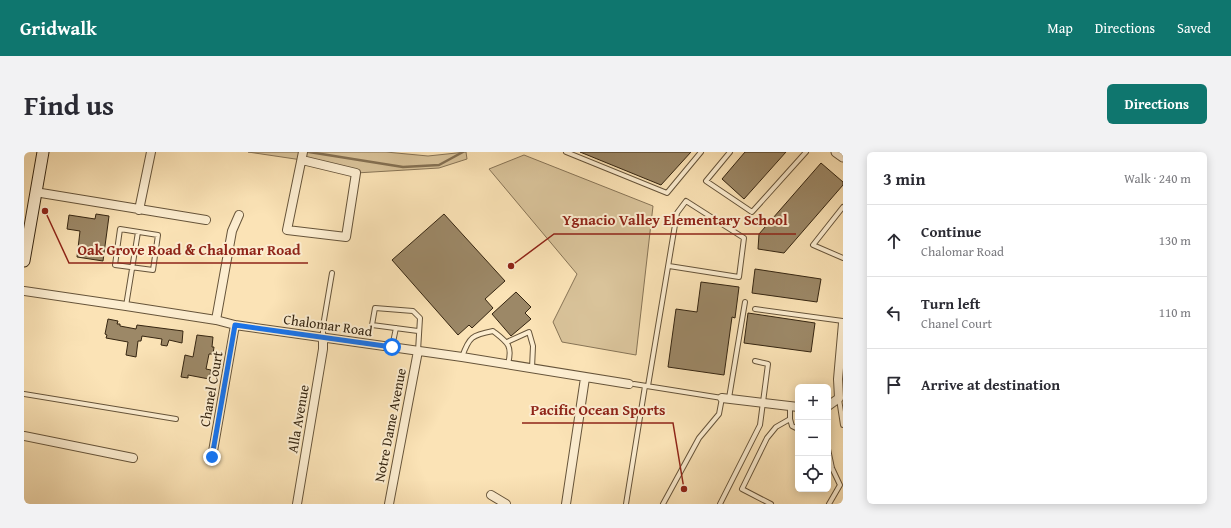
<!DOCTYPE html>
<html lang="en">
<head>
<meta charset="utf-8">
<style>
  :root { --surface:#fff; --page:#f2f2f3; --text:#2b2b33; --muted:#7c7c81; --line:#e1e1e2; --accent:#0f766e }
  body { margin:0; font-family:"Gentium Book Plus",serif; background:var(--page); color:var(--text) }
  .controls { position:absolute; right:12px; bottom:12px; display:grid; overflow:hidden; border-radius:6px; box-shadow:0 2px 10px #0003 }
  .controls button { width:36px; height:36px; display:grid; place-items:center; padding:0; border:0; border-bottom:1px solid var(--line); background:var(--surface); color:var(--text); font:20px sans-serif }
  .stop { position:absolute; width:12px; height:12px; margin:-9px; border:3px solid #1a73e8; border-radius:50%; background:#fff }
  .stop.end { background:#1a73e8; border-color:#fff; box-shadow:0 1px 4px #0008 }
  .list { margin:0; padding:0; list-style:none }
  h2 { display:flex; justify-content:space-between; align-items:center; height:52px; margin:0; padding:0 16px; font-size:17px }
  h2 small { font-size:13px; font-weight:400; color:var(--muted) }
  .list li { display:grid; grid-template-columns:26px 1fr auto; gap:12px; align-items:center; box-sizing:border-box; height:72px; padding:0 16px; border-top:1px solid var(--line) }
  .list b { display:block; font-size:15px; white-space:nowrap }
  .list p { margin:0; font-size:13px; white-space:nowrap; color:var(--muted) }
  .list em { font-size:13px; font-style:normal; color:var(--muted) }
  .icon { flex:none; width:22px; height:22px; fill:none; stroke:currentColor; stroke-width:2; stroke-linecap:round; stroke-linejoin:round }
  .map { position:relative; flex:none; width:819px; height:352px; overflow:hidden; border-radius:6px }
  header { display:flex; align-items:center; gap:24px; box-sizing:border-box; height:56px; padding:0 20px; background:var(--accent); color:#fff }
  header strong { font-size:19px }
  nav { display:flex; gap:22px; margin-inline-start:auto; font-size:14px }
  .intro { display:flex; align-items:center; justify-content:space-between; box-sizing:border-box; height:96px; padding:0 24px }
  h1 { margin:0; font-size:28px }
  .button { padding:10px 18px; border-radius:6px; background:var(--accent); color:#fff; font-size:14px; font-weight:700 }
  main { display:flex; gap:24px; padding:0 24px }
  aside { flex:1; background:var(--surface); border-radius:6px; box-shadow:0 2px 10px #0003 }
  .map>svg:first-child { display:block }
  .green { fill:#d9c39a; stroke:#877456 }
  .lines { fill:none; stroke-linecap:round; stroke-linejoin:round }
  .stream { stroke:#847052; stroke-width:2.5 }
  .building { fill:#9c8867; stroke:#352511 }
  .service-casing { stroke:#66543a; stroke-width:6 }
  .minor-casing { stroke:#66543a; stroke-width:10 }
  .tertiary-casing { stroke:#66543a; stroke-width:11 }
  .secondary-casing { stroke:#352511; stroke-width:13 }
  .service { stroke:#fcedd0; stroke-width:4 }
  .minor { stroke:#fcedd0; stroke-width:8 }
  .tertiary { stroke:#fcedd0; stroke-width:9 }
  .secondary { stroke:#fcedd0; stroke-width:11 }
  .route { stroke:#1a73e8; stroke-width:5 }
  .labels { text-anchor:middle; stroke-width:4; stroke-linejoin:round; paint-order:stroke }
  .street-label { font-size:14px; fill:#352511; stroke:#fcedd0 }
  .leader { fill:none; stroke:#8f2418; stroke-width:1.5 }
  .callout-dot { fill:#8f2418; stroke:#fcedd0; stroke-width:1.5 }
  .callout-label { font-size:15px; text-anchor:middle; font-weight:bold; fill:#8f2418; stroke:#fcedd0; stroke-width:4; stroke-linejoin:round; paint-order:stroke }
</style>
</head>
<body>
<header>
<strong>Gridwalk</strong>
<nav><a>Map</a><a>Directions</a><a>Saved</a></nav>
</header>
<div class="intro"><h1>Find us</h1><a class="button">Directions</a></div>
<main>
<div class="map">
<svg width="819" height="352" viewBox="0 0 819 352">
  <rect width="100%" height="100%" fill="#fbe3b6"/>
  <filter id="stains"><feTurbulence type="fractalNoise" baseFrequency=".005" numOctaves="4"/><feColorMatrix values="0 0 0 0 .2 0 0 0 0 .09 0 0 0 0 .02 0 0 0 .5 -.17"/></filter>
  <radialGradient id="worn" r=".72"><stop offset=".6" stop-color="#630" stop-opacity="0"/><stop offset="1" stop-color="#630" stop-opacity=".3"/></radialGradient>
  <path class="green" d="M 224,0 L 362,0 L 404,4 L 442,0 L 443,7 L 415,16 L 332,21 L 278,8 Z
    M 500,3 L 629,54 L 612,203 L 538,190 L 529,170 L 553,122 L 465,17 Z"/>
  <g class="lines">
    <path class="stream" d="M 285,0 L 379,15 L 415,13 L 439,0"/>
  </g>
  <path class="building" d="M 556,0 L 667,0 L 637,33 Z
    M 721,0 L 762,0 L 720,47 L 698,27 Z
    M 797,11 L 819,30 L 819,33 L 760,101 L 734,97 L 735,82 Z
    M 72,62 L 85,64 L 79,109 L 53,105 L 56,79 L 43,77 L 45,63 L 71,67 Z
    M 420,62 L 481,129 L 461,147 L 469,156 L 448,176 L 445,173 L 434,183 L 368,108 Z
    M 731,117 L 797,127 L 793,150 L 728,141 Z
    M 677,130 L 715,135 L 711,166 L 708,165 L 700,223 L 644,215 L 652,157 L 673,160 Z
    M 492,140 L 507,155 L 501,161 L 507,167 L 487,184 L 468,162 Z
    M 724,161 L 791,171 L 787,200 L 720,191 Z
    M 84,167 L 94,169 L 93,172 L 96,172 L 96,174 L 112,177 L 113,173 L 159,179 L 158,191 L 145,188 L 143,194 L 137,193 L 138,187 L 118,184 L 117,189 L 114,189 L 112,205 L 102,203 L 104,190 L 82,186 L 83,183 L 81,182 Z
    M 173,183 L 189,185 L 188,195 L 190,195 L 189,202 L 185,202 L 182,217 L 187,218 L 185,227 L 164,223 L 164,226 L 157,225 L 161,203 L 169,205 Z"/>
  <g class="lines">
    <g class="service-casing">
      <path id="service" d="M 542,0 L 643,41 L 677,0
        M 706,0 L 682,29 L 728,60 L 782,0
        M 819,55 L 789,93 L 819,106
        M 96,77 L 134,83 L 129,118 L 91,113 Z
        M 102,154 L 114,80
        M 731,157 L 819,169
        M 299,186 L 299,174 L 308,121
        M 483,190 L 505,180 L 509,194 L 508,216
        M 368,195 L 372,176
        M 394,199 L 396,166 L 389,159 L 351,156 L 348,173 L 394,179
        M 438,205 C 445,185 448,183 469,179 C 483,190 489,193 484,212
        M 610,232 L 698,246 L 695,262 L 675,286 L 639,352
        M 624,234 L 653,61 L 662,49 L 720,86 L 715,125 L 645,114
        M 0,242 L 152,267
        M 705,246 L 721,150
        M 815,247 L 819,273
        M 766,254 L 766,267 L 768,274 L 774,277
        M 804,297 L 808,316 L 816,333 L 805,352
        M 602,352 L 621,234
        M 696,352 L 736,273 L 744,212 L 731,209
        M 747,352 L 718,337 L 743,286 L 752,275 L 766,267"/>
    </g>
    <g class="minor-casing">
      <path id="minor" d="M 278,8 L 332,21 L 322,85 L 263,78 L 279,0
        M 11,40 L 182,68
        M 115,58 L 127,0
        M 0,139 L 102,154 L 192,168 L 211,173 L 438,205 L 605,232
        M 192,168 L 208,79 L 215,63
        M 698,246 L 774,255
        M 804,254 L 815,246 L 814,227 L 819,171
        M 0,284 L 109,306
        M 188,305 L 211,173
        M 467,343 L 482,352
        M 273,352 L 299,197 L 299,186
        M 365,352 L 394,199
        M 542,352 L 561,226"/>
    </g>
    <g class="tertiary-casing">
      <path id="tertiary" d="M 812,0 L 819,5"/>
    </g>
    <g class="secondary-casing">
      <path id="secondary" d="M 0,109 L 19,0"/>
    </g>
    <use href="#service" class="service"/>
    <use href="#minor" class="minor"/>
    <use href="#tertiary" class="tertiary"/>
    <use href="#secondary" class="secondary"/>
  </g>
  <g class="lines">
    <path class="route" d="M 188,305 L 211,173 L 368,195"/>
  </g>
  <g class="labels">
    <g class="street-label">
      <text transform="translate(304 173) rotate(8)" y="5">Chalomar Road</text>
      <text transform="translate(187 237) rotate(-80)" y="5">Chanel Court</text>
      <text transform="translate(274 267) rotate(-80)" y="5">Alla Avenue</text>
      <text transform="translate(366 273) rotate(-79)" y="5">Notre Dame Avenue</text>
    </g>
  </g>
  <path class="leader" d="M487 114L530 82H772M21 59L45 111H284M660 337L649 271H498"/>
  <g class="callout-dot">
    <circle cx="487" cy="114" r="4"/>
    <circle cx="21" cy="59" r="4"/>
    <circle cx="660" cy="337" r="4"/>
  </g>
  <g class="callout-label">
    <text x="651" y="73">Ygnacio Valley Elementary School</text>
    <text x="165" y="103">Oak Grove Road &amp; Chalomar Road</text>
    <text x="574" y="263">Pacific Ocean Sports</text>
  </g>
  <rect width="100%" height="100%" filter="url(#stains)"/>
  <rect width="100%" height="100%" fill="url(#worn)"/>
</svg>
<div class="controls">
<button>+</button>
<button>−</button>
<button><svg class="icon" aria-label="locate" viewBox="0 0 24 24"><circle cx="12" cy="12" r="6"/><path d="M12 2v4M12 18v4M2 12h4M18 12h4"/></svg></button>
</div>
<div class="stop" style="left:368px;top:195px"></div>
<div class="stop end" style="left:188px;top:305px"></div>
</div>
<aside>
<h2>3 min<small>Walk · 240 m</small></h2>
<ul class="list">
<li><svg class="icon" aria-label="ahead" viewBox="0 0 24 24"><path d="M12 20V5M6 11l6-6 6 6"/></svg><div><b>Continue</b><p>Chalomar Road</p></div><em>130 m</em></li>
<li><svg class="icon" aria-label="left" viewBox="0 0 24 24"><path d="M17 20v-9H6M10 6l-5 5 5 5"/></svg><div><b>Turn left</b><p>Chanel Court</p></div><em>110 m</em></li>
<li><svg class="icon" aria-label="arrive" viewBox="0 0 24 24"><path d="M6 21V4h12l-3 4 3 4H6"/></svg><div><b>Arrive at destination</b></div></li>
</ul>
</aside>
</main>
</body>
</html>
